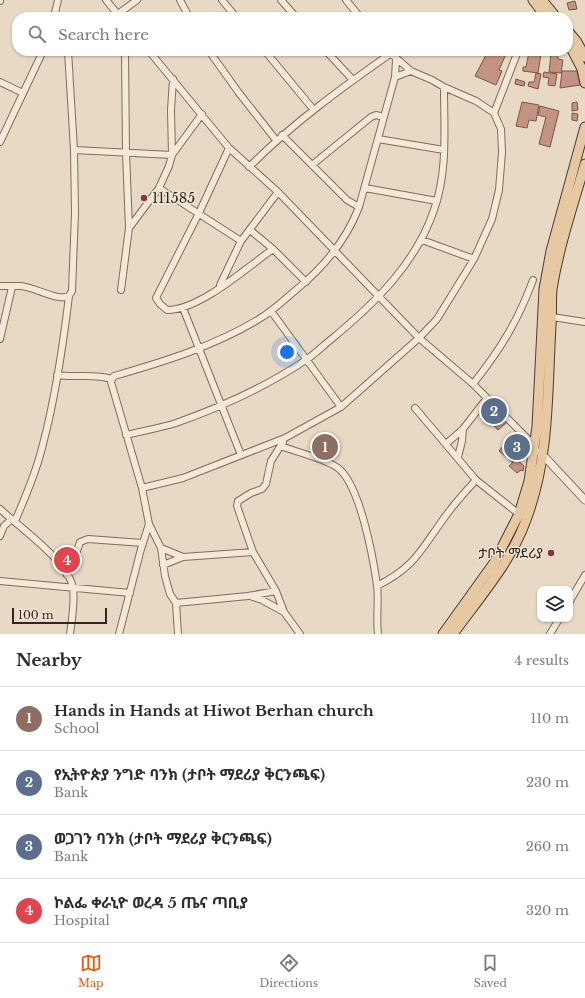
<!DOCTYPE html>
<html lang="en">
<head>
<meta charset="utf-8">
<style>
  :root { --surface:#fff; --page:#f2f2f3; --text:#2b2b33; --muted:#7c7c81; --line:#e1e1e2; --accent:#ea580c }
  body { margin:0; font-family:"Libre Baskerville","Noto Sans Ethiopic",serif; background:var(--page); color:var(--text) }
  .controls { position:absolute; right:12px; bottom:12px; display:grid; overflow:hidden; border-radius:8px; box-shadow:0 1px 3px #0004 }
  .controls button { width:36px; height:36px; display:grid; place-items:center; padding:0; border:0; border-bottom:1px solid var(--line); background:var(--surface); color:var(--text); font:20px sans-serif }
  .scale { position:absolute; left:12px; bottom:10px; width:95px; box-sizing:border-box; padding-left:4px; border:2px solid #33261f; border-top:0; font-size:11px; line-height:14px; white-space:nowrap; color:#33261f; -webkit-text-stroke:3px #f0e5d4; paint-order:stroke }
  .you { position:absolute; left:287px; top:352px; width:14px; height:14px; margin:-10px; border:3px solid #fff; border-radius:50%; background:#1a73e8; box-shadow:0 0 0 6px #1a73e833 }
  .badge { display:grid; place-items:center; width:26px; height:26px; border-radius:50%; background:var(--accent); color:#fff; font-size:13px; font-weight:700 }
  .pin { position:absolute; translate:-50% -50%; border:2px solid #fff; box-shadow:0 1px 4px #0006 }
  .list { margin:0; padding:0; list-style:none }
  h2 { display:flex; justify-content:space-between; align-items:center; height:52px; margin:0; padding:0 16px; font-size:17px }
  h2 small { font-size:13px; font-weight:400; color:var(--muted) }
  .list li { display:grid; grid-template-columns:26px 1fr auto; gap:12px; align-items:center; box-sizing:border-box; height:64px; padding:0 16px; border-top:1px solid var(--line) }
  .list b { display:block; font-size:15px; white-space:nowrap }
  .list p { margin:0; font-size:13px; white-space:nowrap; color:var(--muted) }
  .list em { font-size:13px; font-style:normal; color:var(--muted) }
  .icon { flex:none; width:22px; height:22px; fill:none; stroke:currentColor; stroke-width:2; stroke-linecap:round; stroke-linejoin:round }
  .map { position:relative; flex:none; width:585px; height:634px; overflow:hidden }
  .search { position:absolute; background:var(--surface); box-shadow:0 1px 3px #0004; left:12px; right:12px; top:12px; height:44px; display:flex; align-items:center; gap:10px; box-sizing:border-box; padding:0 14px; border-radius:16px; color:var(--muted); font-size:15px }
  .sheet { height:308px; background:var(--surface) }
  nav { display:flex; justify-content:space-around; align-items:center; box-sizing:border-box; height:56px; border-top:1px solid var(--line); background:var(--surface); font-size:11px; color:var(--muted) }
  nav a { display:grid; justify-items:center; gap:2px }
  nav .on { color:var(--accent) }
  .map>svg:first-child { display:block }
  .building { fill:#c19380; stroke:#7d5546 }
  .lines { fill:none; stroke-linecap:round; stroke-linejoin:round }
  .minor-casing { stroke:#816c5d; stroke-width:8 }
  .tertiary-casing { stroke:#816c5d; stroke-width:9 }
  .primary-casing { stroke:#4f3b31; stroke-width:11 }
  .minor { stroke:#f4e8d7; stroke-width:6 }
  .tertiary { stroke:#f4e8d7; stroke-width:7 }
  .primary { stroke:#e6c9a2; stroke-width:9 }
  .poi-dot { fill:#883540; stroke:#f0e5d4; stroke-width:1.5 }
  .labels { text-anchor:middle; stroke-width:3; stroke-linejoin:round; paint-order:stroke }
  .poi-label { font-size:14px; fill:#33261f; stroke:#f0e5d4; text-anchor:start }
</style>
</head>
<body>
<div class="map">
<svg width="585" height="634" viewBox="0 0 585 634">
  <rect width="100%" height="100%" fill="#e8d9c5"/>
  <path class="building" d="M 575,1 L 577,9 L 569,10 L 567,3 Z
    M 488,51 L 499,51 L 506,54 L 499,70 L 502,71 L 496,85 L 475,76 Z
    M 529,52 L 541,54 L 538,73 L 523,71 L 523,67 L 526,67 Z
    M 551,54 L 558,55 L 558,59 L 563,60 L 561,73 L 549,72 Z
    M 562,71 L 577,71 L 580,85 L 560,88 Z
    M 544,72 L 557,74 L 555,86 L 548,85 L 549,78 L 543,77 Z
    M 536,73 L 541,74 L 538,89 L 528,86 L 529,82 L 534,82 Z
    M 516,79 L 525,82 L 524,86 L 515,84 Z
    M 522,102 L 539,105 L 536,121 L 529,120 L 527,128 L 516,126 Z
    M 577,102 L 578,110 L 572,111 L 572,103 Z
    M 540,106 L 559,111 L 550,147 L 539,144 L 546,117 L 538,115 Z
    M 572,113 L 578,114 L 577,121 L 572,120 Z
    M 494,409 L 507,422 L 498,430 L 486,417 Z
    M 508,440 L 521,451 L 512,462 L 499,451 Z
    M 516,459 L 524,466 L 523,471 L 521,470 L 517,473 L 509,466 Z"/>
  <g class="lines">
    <g class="minor-casing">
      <path id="minor" d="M 106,0 L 120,17
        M 180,0 L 189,17
        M 222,0 L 236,17
        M 281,0 L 296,17
        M 346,0 L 360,17
        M 0,1 L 0,0
        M 118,14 L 137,0
        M 54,17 L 58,0
        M 149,51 L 229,148 L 278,192 L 419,338 L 473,384 L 535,446
        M 209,51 L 239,93 L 276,140
        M 265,51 L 313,109
        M 326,51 L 353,80
        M 395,77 L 411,71
        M 0,82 L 23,93
        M 494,113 L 518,51
        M 282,135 L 347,200 L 359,207
        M 378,139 L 444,150
        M 0,142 L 43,51
        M 229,148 L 199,213 L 156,298 L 160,304 L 167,310 C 200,310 246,268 273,249
        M 74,150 L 172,155
        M 172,155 L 202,114
        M 312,165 L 371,117 L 376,115 L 384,117
        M 249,167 C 292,124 340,89 390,54
        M 159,188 L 241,241
        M 365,188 L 437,201
        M 129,228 L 159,188 L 169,166 L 172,155 L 171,110 L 173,79
        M 250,230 L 273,249 L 306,282
        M 422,240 L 474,259
        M 220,285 L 241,241 L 278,192
        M 0,286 C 6,286 13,286 19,286 C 34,286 57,302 69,296
        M 121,290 L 129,228 L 126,153 L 125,51
        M 183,308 L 241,455
        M 271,311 L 341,407
        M 552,317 L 585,322
        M 0,339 L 12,287
        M 57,375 C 76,378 93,373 112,379
        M 112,379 L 114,376 C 163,362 215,346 259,319 C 273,311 285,299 297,289 C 325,266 346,241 359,207 L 395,77 L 396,60
        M 112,379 L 111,382 L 142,488 L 149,524 L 161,548 L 165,576 L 170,594 L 176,603 L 178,634
        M 473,384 C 500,350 518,321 533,280
        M 415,408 L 476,480 L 519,514
        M 126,435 C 142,431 160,428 176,423 C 221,407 267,386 306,360 C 316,353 325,344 334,337 C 376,302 416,263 434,210 C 448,171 444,128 444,87
        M 283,442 L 271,461 L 266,484 L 262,489 L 251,493 L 238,501 L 237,506 L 253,552 L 276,591 L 284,612 L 300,634
        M 446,444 L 463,429 L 487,398
        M 281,446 C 296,452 326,459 338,468 C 360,485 373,557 377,585 C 379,601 376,618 378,634
        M 458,457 L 462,441 L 463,429
        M 142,488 L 183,478 L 285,438 L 341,407 L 419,338 L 437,319 L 474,259 L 492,219 L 499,190 L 502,152 L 501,129 L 494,113 L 476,101 L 444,87 L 432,80 L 411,71 L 388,51
        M 0,509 C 18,526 69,562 73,588 C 75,602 72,619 70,634
        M 15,521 C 26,496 37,470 43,444 C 56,395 63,346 69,296 L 72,291 L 75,213 L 74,150 L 68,51
        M 0,536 L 4,526 L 12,519
        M 161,548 L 183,557
        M 163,565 L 183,557 L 253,552
        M 67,575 L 74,560 L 80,542 L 88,539 L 143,543
        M 0,581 L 130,593
        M 377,586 C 414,567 419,553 442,521 C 452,506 464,493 476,480
        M 250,596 L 262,600 L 284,612
        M 570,601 L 585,575
        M 176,603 L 248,596 L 276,591
        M 119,634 L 141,549 L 149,524
        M 550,634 L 559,619"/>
    </g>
    <g class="tertiary-casing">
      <path id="tertiary" d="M 540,452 L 585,500"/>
    </g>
    <g class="primary-casing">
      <path id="primary" d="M 533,0 L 546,17
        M 542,0 L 556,17
        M 568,31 L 577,42 L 585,57
        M 568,42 L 582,69 L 585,83
        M 443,634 L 494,563 L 519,514 L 529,481 L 537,427 L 544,289 L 551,251 L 585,127
        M 453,634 C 479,598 511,562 526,520 C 550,456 547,393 551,326 C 552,314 551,301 552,289 C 559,246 573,205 585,164"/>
    </g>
    <use href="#minor" class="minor"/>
    <use href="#tertiary" class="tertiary"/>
    <use href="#primary" class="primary"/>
  </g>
  <g class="poi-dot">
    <circle cx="144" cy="198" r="4"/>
    <circle cx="551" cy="553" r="4"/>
  </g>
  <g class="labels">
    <g class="poi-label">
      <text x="152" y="203">111585</text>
      <text x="543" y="558" text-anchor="end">ታቦት ማደሪያ</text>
    </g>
  </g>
</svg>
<div class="controls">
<button><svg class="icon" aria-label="layers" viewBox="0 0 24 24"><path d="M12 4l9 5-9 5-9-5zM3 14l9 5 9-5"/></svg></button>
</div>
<div class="scale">100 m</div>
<div class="you"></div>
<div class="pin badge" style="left:325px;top:447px;background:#8d6e63">1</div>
<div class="pin badge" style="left:494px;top:411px;background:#5c6f8a">2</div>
<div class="pin badge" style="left:517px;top:447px;background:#5c6f8a">3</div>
<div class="pin badge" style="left:67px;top:560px;background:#e0444e">4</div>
<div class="search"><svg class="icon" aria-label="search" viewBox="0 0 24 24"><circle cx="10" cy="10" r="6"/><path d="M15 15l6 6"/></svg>Search here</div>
</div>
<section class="sheet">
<h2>Nearby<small>4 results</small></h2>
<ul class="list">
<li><span class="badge" style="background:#8d6e63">1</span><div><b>Hands in Hands at Hiwot Berhan church</b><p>School</p></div><em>110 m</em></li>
<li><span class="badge" style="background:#5c6f8a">2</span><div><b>የኢትዮጵያ ንግድ ባንክ (ታቦት ማደሪያ ቅርንጫፍ)</b><p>Bank</p></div><em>230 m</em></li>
<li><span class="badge" style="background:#5c6f8a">3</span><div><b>ወጋገን ባንክ (ታቦት ማደሪያ ቅርንጫፍ)</b><p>Bank</p></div><em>260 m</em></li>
<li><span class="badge" style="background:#e0444e">4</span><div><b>ኮልፌ ቀራኒዮ ወረዳ 5 ጤና ጣቢያ</b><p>Hospital</p></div><em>320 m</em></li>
</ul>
</section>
<nav>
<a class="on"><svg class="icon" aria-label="map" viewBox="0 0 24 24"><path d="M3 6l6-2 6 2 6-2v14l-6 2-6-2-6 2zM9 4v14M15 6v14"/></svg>Map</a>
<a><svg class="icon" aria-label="directions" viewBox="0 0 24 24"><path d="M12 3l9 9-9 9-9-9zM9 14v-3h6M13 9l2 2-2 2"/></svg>Directions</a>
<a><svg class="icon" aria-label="saved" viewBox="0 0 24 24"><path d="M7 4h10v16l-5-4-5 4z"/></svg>Saved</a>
</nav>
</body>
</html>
